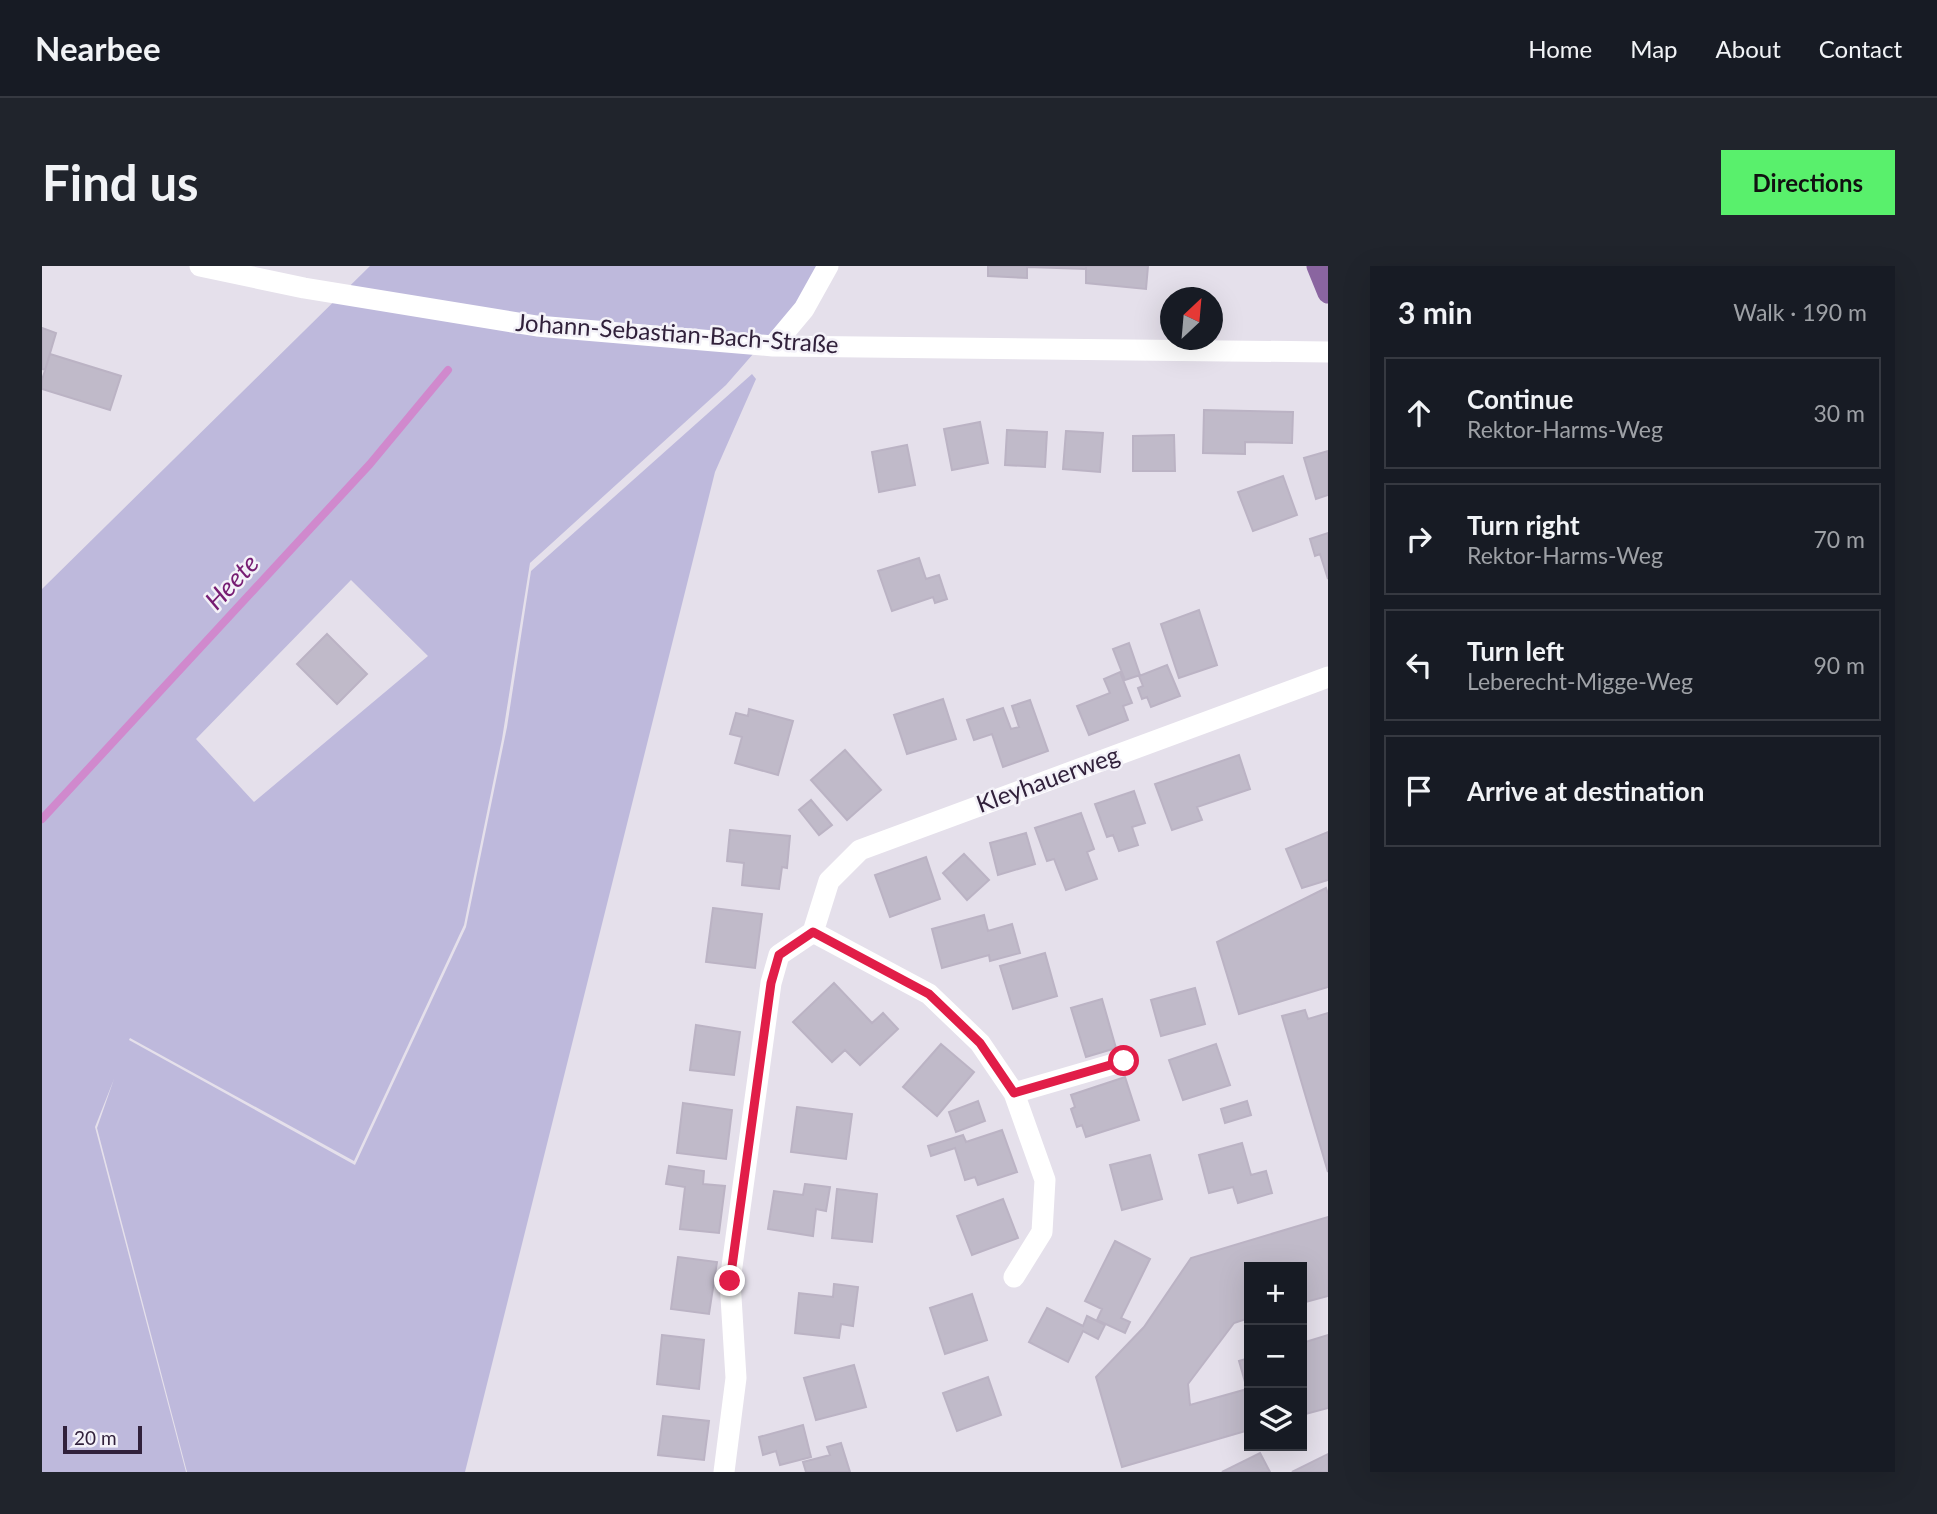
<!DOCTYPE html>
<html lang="en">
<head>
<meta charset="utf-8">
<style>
  :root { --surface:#171b24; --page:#20242c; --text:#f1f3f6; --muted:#9ea1a6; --line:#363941; --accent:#59f06c }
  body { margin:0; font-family:Lato,sans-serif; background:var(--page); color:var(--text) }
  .controls { position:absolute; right:21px; bottom:21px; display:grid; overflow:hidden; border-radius:0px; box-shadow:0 7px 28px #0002 }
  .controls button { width:63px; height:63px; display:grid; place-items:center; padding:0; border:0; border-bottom:2px solid var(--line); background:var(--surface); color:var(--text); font:35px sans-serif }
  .compass { position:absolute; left:1118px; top:21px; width:63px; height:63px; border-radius:50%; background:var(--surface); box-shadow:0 7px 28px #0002; rotate:26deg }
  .scale { position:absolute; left:21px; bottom:18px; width:79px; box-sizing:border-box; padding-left:7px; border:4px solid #31213b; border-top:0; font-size:19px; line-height:24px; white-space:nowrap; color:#31213b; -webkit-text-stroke:5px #f3f1f8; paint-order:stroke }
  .stop { position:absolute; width:21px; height:21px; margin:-16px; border:5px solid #e11d48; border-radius:50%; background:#fff }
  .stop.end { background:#e11d48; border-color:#fff; box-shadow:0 2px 7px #0008 }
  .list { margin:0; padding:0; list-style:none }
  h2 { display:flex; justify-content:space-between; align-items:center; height:91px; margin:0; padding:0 28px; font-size:30px }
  h2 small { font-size:23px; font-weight:400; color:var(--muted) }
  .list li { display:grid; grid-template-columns:46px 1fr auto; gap:21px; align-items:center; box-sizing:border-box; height:112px; margin:0 14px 14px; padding:0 14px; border:2px solid var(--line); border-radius:0px }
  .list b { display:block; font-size:26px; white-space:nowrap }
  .list p { margin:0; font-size:23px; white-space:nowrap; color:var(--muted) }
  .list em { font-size:23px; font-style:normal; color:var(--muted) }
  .icon { flex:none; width:38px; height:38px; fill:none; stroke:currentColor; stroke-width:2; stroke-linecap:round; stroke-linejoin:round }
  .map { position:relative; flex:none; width:1286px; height:1206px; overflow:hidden; border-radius:0px }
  header { display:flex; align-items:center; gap:42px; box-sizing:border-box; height:98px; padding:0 35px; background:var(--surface); border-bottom:2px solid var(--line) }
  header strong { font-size:33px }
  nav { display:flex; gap:38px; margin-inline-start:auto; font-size:24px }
  .intro { display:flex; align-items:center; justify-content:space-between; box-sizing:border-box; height:168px; padding:0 42px }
  h1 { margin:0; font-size:49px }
  .button { padding:18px 32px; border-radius:0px; background:var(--accent); color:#111; font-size:24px; font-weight:700 }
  main { display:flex; gap:42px; padding:0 42px }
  aside { flex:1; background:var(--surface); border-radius:0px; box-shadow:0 7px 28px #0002 }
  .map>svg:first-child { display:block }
  .green { fill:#beb9dc; fill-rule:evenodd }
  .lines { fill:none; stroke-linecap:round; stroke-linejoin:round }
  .stream { stroke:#d089cd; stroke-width:8 }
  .building { fill:#c0bac9; stroke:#bbb3c4; stroke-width:2 }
  .minor { stroke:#fff; stroke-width:21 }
  .major { stroke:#8a65a0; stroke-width:21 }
  .route { stroke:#e11d48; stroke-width:9 }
  .labels { text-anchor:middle; stroke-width:5; stroke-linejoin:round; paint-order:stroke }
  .street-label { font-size:24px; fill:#31213b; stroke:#f3f1f8 }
  .water-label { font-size:26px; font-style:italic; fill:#761c72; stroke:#f3f1f8 }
</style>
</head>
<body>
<header>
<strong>Nearbee</strong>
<nav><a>Home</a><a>Map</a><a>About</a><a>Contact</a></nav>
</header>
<div class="intro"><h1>Find us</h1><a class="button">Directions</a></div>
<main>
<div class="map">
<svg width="1286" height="1206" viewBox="0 0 1286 1206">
  <rect width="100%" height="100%" fill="#e5e0eb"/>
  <path class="green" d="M 328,0 L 777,0 L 761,31 L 684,119 L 488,297 L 460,473 L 422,659 L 312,895 L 88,772 L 87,774 L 313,899 L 424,661 L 465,461 L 489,305 L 710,108 L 714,113 L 673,206 L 423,1206 L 145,1206 L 55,862 L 72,813 L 53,861 L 144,1206 L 0,1206 L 0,323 ZM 309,314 L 386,390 L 212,536 L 154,473 Z"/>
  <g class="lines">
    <path class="stream" d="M 0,553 L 328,198 L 406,104"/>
  </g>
  <path class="building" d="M 946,0 L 1044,0 L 1044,3 L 985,1 L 985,12 L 946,10 Z
    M 1044,0 L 1106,0 L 1104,23 L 1044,17 Z
    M 0,62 L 14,67 L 3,104 L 0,103 Z
    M 8,88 L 79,110 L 68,144 L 0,123 L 0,114 Z
    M 1162,144 L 1251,146 L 1250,177 L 1203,176 L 1203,188 L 1161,187 Z
    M 938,156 L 946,197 L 910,204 L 902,163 Z
    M 965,164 L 1005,166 L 1003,201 L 963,199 Z
    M 1024,165 L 1061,167 L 1058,206 L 1021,203 Z
    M 1132,169 L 1133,205 L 1091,205 L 1091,170 Z
    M 865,179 L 873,219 L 837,226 L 830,186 Z
    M 1286,185 L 1286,229 L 1274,233 L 1262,192 Z
    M 1241,210 L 1255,249 L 1211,265 L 1196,226 Z
    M 1286,267 L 1286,313 L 1278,288 L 1273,290 L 1268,273 Z
    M 877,292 L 884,313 L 897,309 L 905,333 L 893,337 L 891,331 L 850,345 L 836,305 Z
    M 1157,344 L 1175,399 L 1137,412 L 1119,358 Z
    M 285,368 L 325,408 L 295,438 L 255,398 Z
    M 1087,377 L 1098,409 L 1083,414 L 1071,383 Z
    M 1125,399 L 1138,430 L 1109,441 L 1105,431 L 1100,433 L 1096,422 L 1101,420 L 1097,410 Z
    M 1078,406 L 1090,437 L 1081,440 L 1086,454 L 1047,469 L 1035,440 L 1068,427 L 1062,413 Z
    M 901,433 L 914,473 L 865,488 L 852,449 Z
    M 988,434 L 1006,485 L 961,501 L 950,468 L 932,474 L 925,454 L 961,442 L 969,463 L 977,461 L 970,440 Z
    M 707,443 L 751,455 L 736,509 L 693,497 L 700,471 L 688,468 L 694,447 L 706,450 Z
    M 803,484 L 839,524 L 805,554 L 769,514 Z
    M 1197,489 L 1208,523 L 1155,541 L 1160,554 L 1130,564 L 1113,518 Z
    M 1092,525 L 1103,557 L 1090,561 L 1096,579 L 1077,585 L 1071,569 L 1065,571 L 1053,538 Z
    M 769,534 L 790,559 L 777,569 L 757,544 Z
    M 1039,547 L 1052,583 L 1045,586 L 1055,613 L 1024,624 L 1012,593 L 1005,595 L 993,562 Z
    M 688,564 L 748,570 L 745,602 L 740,601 L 737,623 L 700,619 L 702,597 L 685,595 Z
    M 1286,566 L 1286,614 L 1260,622 L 1244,583 Z
    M 984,567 L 993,598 L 956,609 L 948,577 Z
    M 922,588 L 947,614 L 925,634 L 901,607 Z
    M 884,591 L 898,633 L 848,651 L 833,609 Z
    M 1284,622 L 1286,628 L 1286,721 L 1197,748 L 1175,676 Z
    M 671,642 L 720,648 L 713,702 L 664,696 Z
    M 942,649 L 946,665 L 970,658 L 978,687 L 948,695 L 947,689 L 900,702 L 890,663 Z
    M 1003,687 L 1015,730 L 971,743 L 958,700 Z
    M 792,717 L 830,757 L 841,747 L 856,763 L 818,799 L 803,784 L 790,796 L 751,756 Z
    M 1153,722 L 1163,758 L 1119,770 L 1109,734 Z
    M 1060,733 L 1074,782 L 1044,791 L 1029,742 Z
    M 1263,744 L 1266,753 L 1286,747 L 1286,906 L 1240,750 Z
    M 654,759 L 698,766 L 692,809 L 648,804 Z
    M 899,778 L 932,806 L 895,850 L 861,821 Z
    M 1174,778 L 1188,819 L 1141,834 L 1127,794 Z
    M 1083,811 L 1097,854 L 1044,871 L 1040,859 L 1035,861 L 1029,843 L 1033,841 L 1029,829 Z
    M 936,835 L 943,855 L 914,866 L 907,846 Z
    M 1205,835 L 1209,849 L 1183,857 L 1179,843 Z
    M 641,837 L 690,844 L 684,893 L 635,887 Z
    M 755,841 L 810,848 L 804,893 L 749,886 Z
    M 960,864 L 975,906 L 936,919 L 933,911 L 923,914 L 913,882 L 889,890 L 886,880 L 921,869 L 924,876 Z
    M 1200,877 L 1209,909 L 1224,905 L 1230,927 L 1196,937 L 1191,921 L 1167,927 L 1157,889 Z
    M 1108,889 L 1120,933 L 1080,944 L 1068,899 Z
    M 627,900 L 662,905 L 661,918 L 683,920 L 677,967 L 638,963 L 643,921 L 624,918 Z
    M 763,918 L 788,921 L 784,945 L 774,943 L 771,970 L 726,963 L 732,925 L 761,929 Z
    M 795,923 L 835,928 L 830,976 L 790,972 Z
    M 961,933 L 976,972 L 930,989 L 915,950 Z
    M 1286,951 L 1286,1030 L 1260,1037 L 1260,1001 L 1207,1001 L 1207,1052 L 1192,1057 L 1146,1118 L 1148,1139 L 1205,1123 L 1197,1095 L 1207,1092 L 1207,1164 L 1080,1201 L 1054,1111 L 1102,1061 L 1149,992 Z
    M 1073,975 L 1108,993 L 1079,1052 L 1088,1056 L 1083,1067 L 1055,1054 L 1060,1043 L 1043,1035 Z
    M 636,991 L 675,996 L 667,1048 L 629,1043 Z
    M 792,1018 L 816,1021 L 811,1060 L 799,1058 L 797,1072 L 753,1067 L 757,1027 L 791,1031 Z
    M 930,1028 L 945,1074 L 903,1088 L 888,1042 Z
    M 1005,1042 L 1041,1060 L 1045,1050 L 1063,1059 L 1056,1073 L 1041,1065 L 1026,1096 L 987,1076 Z
    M 620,1069 L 662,1074 L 657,1123 L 615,1118 Z
    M 1286,1069 L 1286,1142 L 1260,1149 L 1260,1077 Z
    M 812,1099 L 824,1141 L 774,1154 L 762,1112 Z
    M 946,1111 L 959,1149 L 915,1165 L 901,1127 Z
    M 621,1150 L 667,1155 L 662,1194 L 616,1189 Z
    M 761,1159 L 769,1191 L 738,1199 L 734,1185 L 721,1189 L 717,1171 Z
    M 799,1177 L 808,1206 L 764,1206 L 761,1196 L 788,1189 L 785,1181 Z
    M 1218,1187 L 1228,1206 L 1180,1206 Z
    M 1286,1188 L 1286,1206 L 1250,1206 Z"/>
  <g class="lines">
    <path class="minor" d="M 158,0 L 262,22 L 495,60 L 731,80 L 1286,86
      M 731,80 L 762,43 L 786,0
      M 771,666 L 787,615 L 818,584 L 1286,411
      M 771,666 L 887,728 L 938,777 L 972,827 L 1003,914 L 1000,966 L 972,1011
      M 972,827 L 1082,795
      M 682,1206 L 694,1112 L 688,1015 L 729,717 L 737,689 L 771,666"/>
    <path class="major" d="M 1275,0 L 1286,27"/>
  </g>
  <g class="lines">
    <path class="route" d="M 688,1015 L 729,717 L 737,689 L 771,666 L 887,728 L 938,777 L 972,827 L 1082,795"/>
  </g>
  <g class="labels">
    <g class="street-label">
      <text transform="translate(635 68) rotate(4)" y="8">Johann-Sebastian-Bach-Straße</text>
      <text transform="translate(1006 514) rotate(-20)" y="8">Kleyhauerweg</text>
    </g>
    <g class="water-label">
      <text transform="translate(190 316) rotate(-47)" y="9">Heete</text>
    </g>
  </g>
</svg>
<div class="controls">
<button>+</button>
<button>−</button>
<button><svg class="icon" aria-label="layers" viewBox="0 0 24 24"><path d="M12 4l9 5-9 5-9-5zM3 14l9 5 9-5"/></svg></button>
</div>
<svg class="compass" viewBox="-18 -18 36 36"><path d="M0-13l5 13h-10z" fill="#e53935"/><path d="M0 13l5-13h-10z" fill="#9ea1a6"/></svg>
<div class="scale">20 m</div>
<div class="stop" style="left:1082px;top:795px"></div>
<div class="stop end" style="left:688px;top:1015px"></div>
</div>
<aside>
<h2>3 min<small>Walk · 190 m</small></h2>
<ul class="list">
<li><svg class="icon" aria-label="ahead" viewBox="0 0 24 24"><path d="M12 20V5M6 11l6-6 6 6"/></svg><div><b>Continue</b><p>Rektor-Harms-Weg</p></div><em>30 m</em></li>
<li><svg class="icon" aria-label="right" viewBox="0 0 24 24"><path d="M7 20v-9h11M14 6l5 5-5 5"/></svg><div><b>Turn right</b><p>Rektor-Harms-Weg</p></div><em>70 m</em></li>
<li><svg class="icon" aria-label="left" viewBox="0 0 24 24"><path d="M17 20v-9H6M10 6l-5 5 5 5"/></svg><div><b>Turn left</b><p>Leberecht-Migge-Weg</p></div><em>90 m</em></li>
<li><svg class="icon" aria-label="arrive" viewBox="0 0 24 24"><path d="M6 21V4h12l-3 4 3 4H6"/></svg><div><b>Arrive at destination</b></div></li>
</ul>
</aside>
</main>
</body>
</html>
